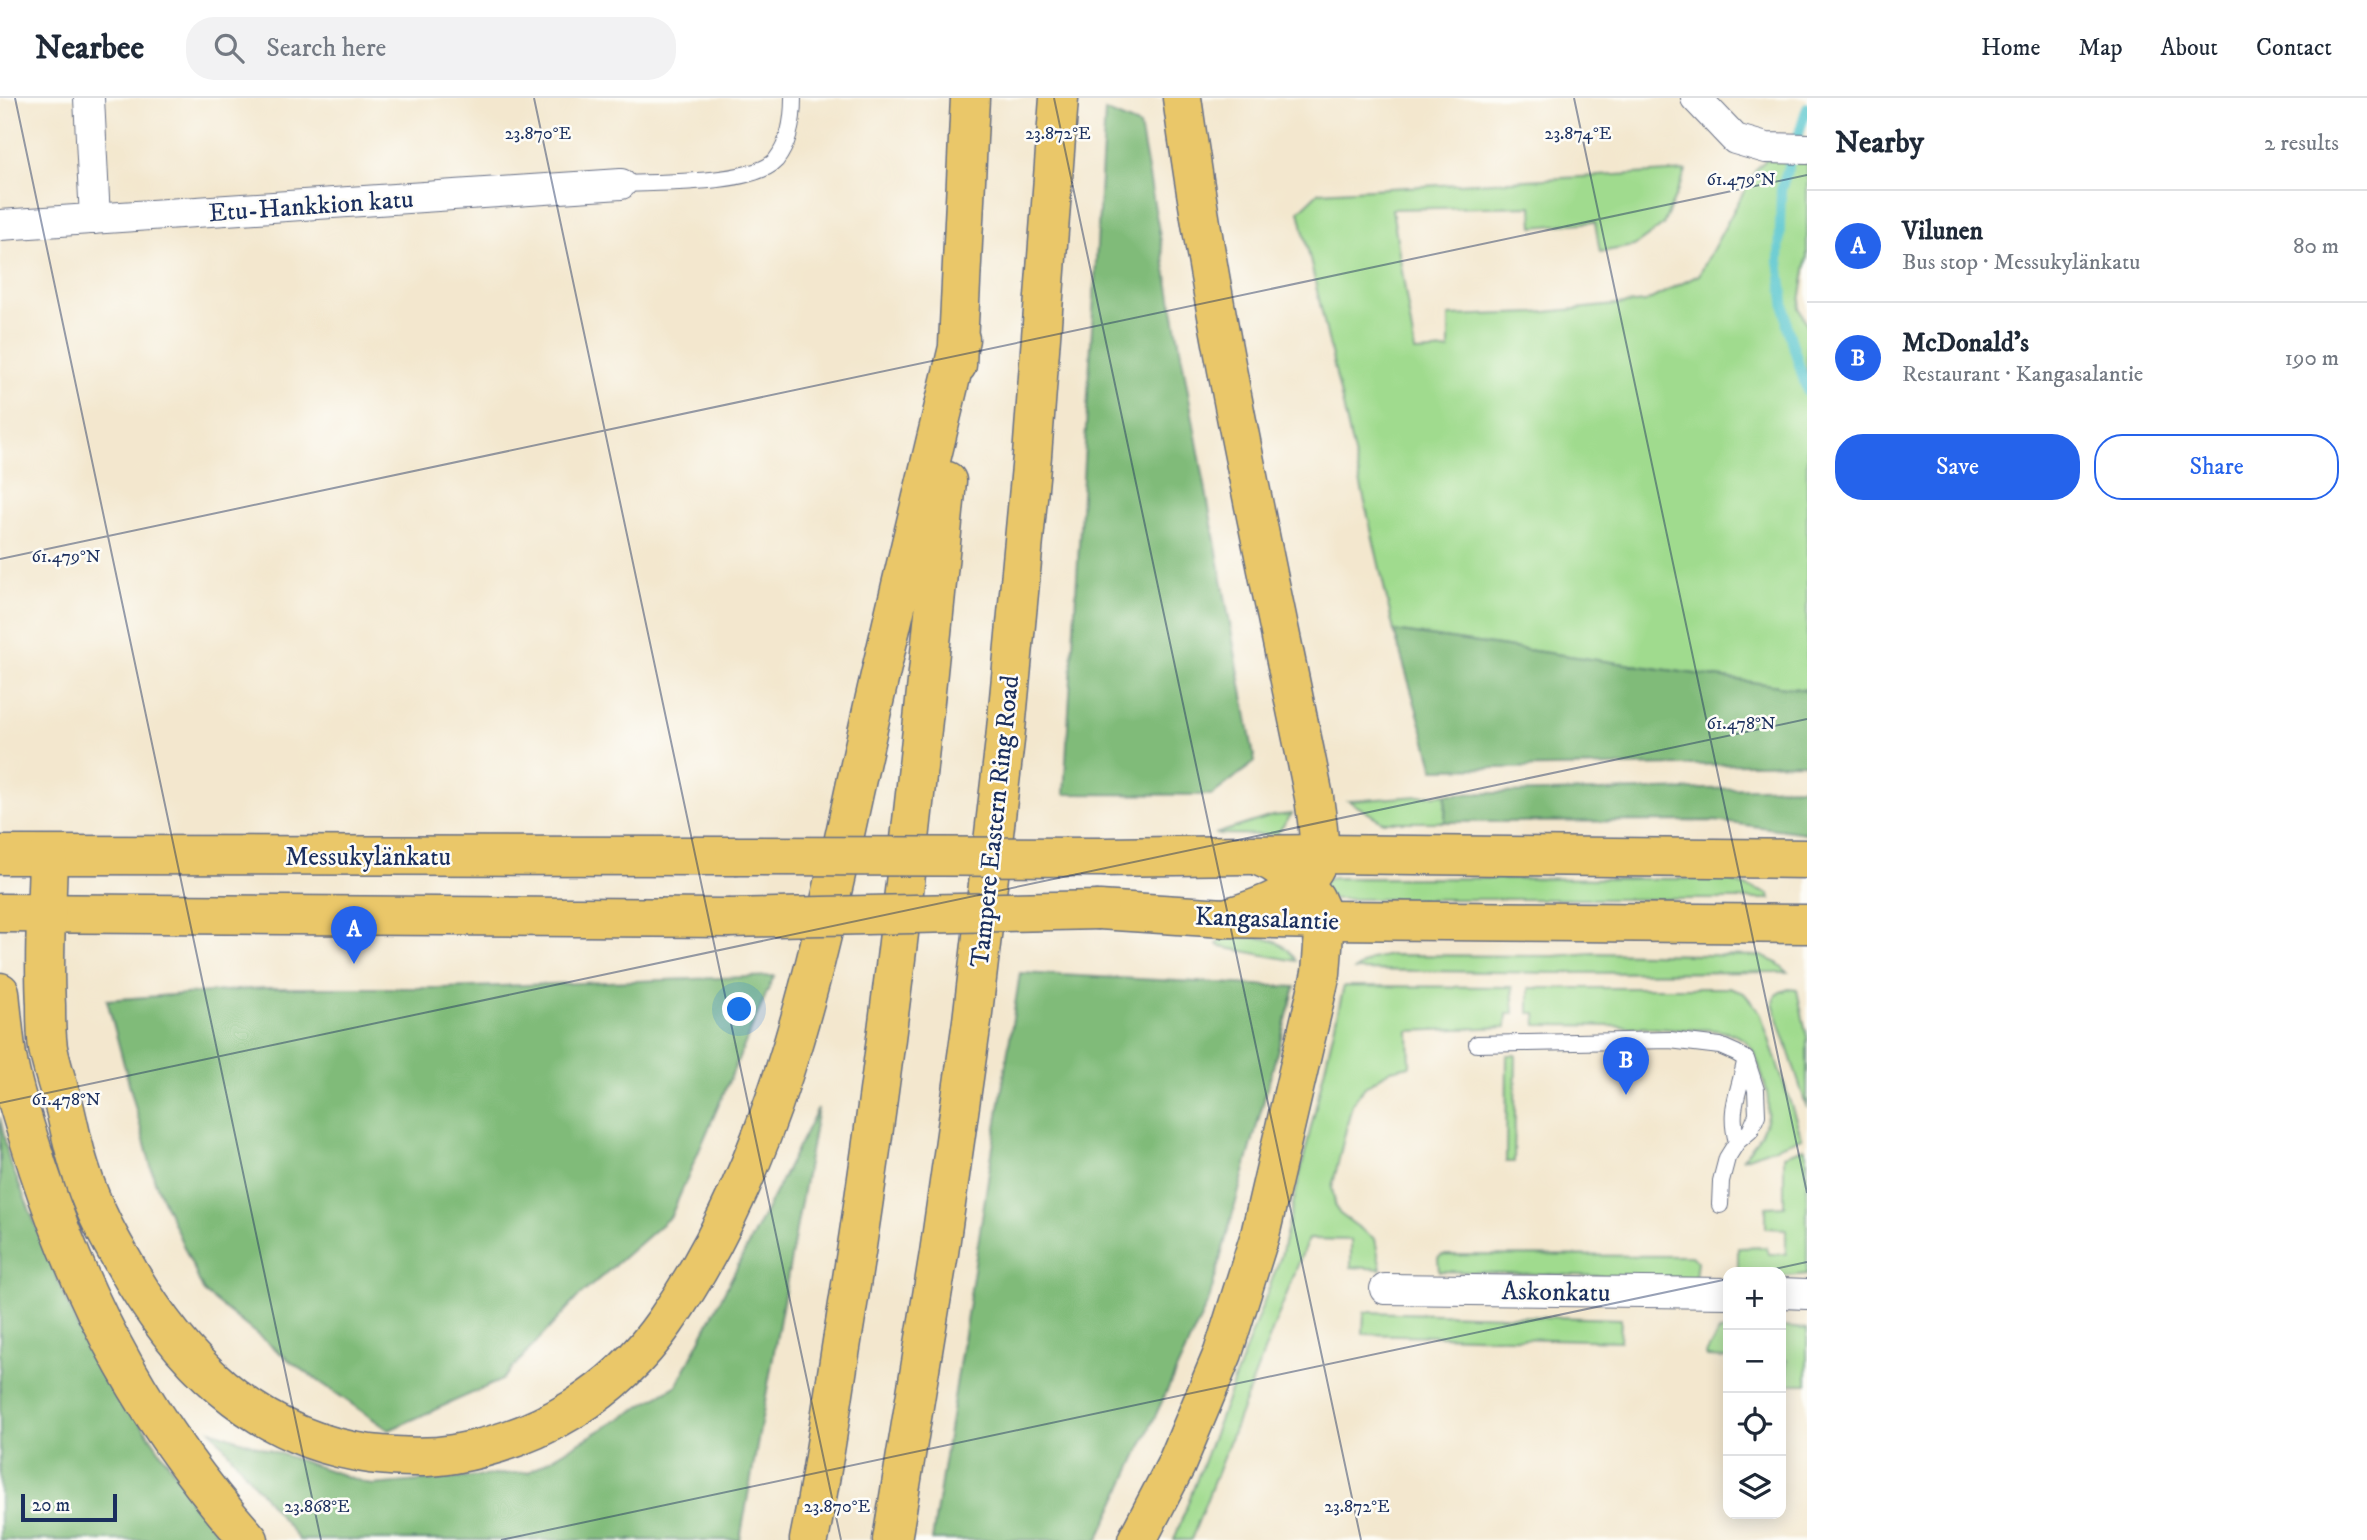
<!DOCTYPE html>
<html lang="en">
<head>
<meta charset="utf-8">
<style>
  :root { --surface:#fff; --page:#f2f2f3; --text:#1f2937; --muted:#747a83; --line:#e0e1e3; --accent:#2563eb }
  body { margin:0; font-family:"IM FELL DW Pica",serif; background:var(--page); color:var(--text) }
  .controls { position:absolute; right:21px; bottom:21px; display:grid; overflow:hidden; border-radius:14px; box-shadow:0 4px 18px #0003 }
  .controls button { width:63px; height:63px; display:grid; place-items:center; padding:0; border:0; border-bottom:2px solid var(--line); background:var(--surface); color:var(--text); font:35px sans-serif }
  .scale { position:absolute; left:21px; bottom:18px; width:96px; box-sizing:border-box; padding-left:7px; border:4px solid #1b2f5e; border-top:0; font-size:19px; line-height:24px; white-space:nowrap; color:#1b2f5e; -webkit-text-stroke:5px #fdfcf7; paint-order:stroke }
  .you { position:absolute; left:740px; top:912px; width:24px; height:24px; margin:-18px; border:5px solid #fff; border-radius:50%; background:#1a73e8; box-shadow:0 0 0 10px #1a73e833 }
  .badge { display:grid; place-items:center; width:46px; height:46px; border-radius:50%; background:var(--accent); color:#fff; font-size:23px; font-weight:700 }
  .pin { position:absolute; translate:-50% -58px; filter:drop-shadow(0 2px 4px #0008) }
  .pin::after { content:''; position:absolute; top:37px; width:24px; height:21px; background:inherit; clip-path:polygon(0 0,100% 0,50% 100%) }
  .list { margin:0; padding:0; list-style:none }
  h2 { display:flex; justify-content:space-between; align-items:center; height:91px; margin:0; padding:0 28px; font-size:30px }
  h2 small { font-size:23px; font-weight:400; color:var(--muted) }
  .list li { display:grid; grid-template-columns:46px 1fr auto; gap:21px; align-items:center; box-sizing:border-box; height:112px; padding:0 28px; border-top:2px solid var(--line) }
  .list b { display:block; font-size:26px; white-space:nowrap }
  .list p { margin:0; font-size:23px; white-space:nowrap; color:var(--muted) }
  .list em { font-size:23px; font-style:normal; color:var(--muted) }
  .actions { display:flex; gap:14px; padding:21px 28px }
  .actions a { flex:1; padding:16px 0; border:2px solid var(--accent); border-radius:28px; text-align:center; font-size:24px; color:var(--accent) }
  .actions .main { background:var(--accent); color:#fff }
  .icon { flex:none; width:38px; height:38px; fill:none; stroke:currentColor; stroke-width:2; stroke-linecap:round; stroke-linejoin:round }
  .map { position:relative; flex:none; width:1807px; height:1442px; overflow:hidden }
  header { display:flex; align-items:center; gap:42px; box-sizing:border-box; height:98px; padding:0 35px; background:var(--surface); border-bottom:2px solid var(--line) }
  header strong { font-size:33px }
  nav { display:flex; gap:38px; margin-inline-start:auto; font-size:24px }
  .search { width:490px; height:63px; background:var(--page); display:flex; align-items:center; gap:18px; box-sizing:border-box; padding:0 24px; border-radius:28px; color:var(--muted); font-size:26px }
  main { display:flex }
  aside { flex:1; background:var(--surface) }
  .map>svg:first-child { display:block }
  .green { fill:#a0db8e; stroke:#5e8576; stroke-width:2 }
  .forest { fill:#80bb79; stroke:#4e756c; stroke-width:2 }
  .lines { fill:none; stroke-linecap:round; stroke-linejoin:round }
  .stream { stroke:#58c6ce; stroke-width:10 }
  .lane-casing { stroke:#676f85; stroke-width:18 }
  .street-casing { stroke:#676f85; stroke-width:32 }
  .primary-casing { stroke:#676f85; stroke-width:41 }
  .highway-casing { stroke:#676f85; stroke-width:41 }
  .lane { stroke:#fff; stroke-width:16 }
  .street { stroke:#fff; stroke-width:30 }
  .primary { stroke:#eac769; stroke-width:38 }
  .highway { stroke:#eac769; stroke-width:38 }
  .primary-bridge-casing { stroke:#676f85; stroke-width:41; stroke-linecap:butt }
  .primary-bridge { stroke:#eac769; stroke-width:38 }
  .ticks { fill:none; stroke:#1b2f5e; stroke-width:2; stroke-opacity:0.45 }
  .labels { text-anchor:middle; stroke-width:5; stroke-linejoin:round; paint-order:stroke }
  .street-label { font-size:26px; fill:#1b2f5e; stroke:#fdfcf7 }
  .ticks-label { font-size:18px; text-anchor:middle; fill:#1b2f5e; stroke:#fdfcf7; stroke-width:5; stroke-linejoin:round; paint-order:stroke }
</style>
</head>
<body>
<header>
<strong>Nearbee</strong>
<div class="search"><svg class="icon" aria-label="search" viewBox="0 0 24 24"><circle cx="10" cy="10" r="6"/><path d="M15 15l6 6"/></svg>Search here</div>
<nav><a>Home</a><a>Map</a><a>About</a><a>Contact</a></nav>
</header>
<main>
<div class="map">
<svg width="1807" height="1442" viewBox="0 0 1807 1442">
  <rect width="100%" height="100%" fill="#fdfcf7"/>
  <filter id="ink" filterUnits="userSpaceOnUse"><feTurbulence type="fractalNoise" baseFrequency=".0143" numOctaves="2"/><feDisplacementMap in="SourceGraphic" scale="14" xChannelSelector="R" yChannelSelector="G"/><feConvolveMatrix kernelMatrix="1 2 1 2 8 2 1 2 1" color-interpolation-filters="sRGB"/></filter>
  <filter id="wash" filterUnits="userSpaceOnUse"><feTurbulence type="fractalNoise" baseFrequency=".00686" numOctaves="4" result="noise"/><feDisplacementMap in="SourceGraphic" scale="28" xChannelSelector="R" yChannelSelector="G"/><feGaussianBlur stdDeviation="1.57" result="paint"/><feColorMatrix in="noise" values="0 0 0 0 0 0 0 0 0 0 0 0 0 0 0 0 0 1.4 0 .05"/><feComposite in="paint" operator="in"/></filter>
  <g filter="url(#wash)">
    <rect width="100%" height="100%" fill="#f3e7ce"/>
    <path class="green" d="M 1767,61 L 1807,64 L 1807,160 L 1799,210 L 1807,226 L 1807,592 L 1394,533 L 1299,113 L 1319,94 L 1686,73 L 1663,127 L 1634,148 L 1600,154 L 1595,124 L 1533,129 L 1532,108 L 1392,111 L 1415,254 L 1449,252 L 1449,218 L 1536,215 L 1645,204 L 1699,177 L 1756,71 Z
      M 1446,696 L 1445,724 L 1383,724 L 1349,703 Z
      M 1292,716 L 1276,737 L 1215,736 L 1272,718 Z
      M 1332,780 L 1724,781 L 1769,796 L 1770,801 L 1333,801 L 1315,786 Z
      M 1222,839 C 1250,840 1281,834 1296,863 L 1221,849 L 1217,846 Z
      M 1593,855 L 1761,858 L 1776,864 L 1788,874 L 1556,875 L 1355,872 L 1371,861 L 1391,857 L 1554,858 Z
      M 1344,888 L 1512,889 L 1514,916 L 1507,916 L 1506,929 L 1409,933 L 1410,968 L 1391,972 L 1365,989 L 1352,1006 L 1332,1090 L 1336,1110 L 1340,1116 L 1375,1141 L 1381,1171 L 1351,1169 L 1351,1142 L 1308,1141 L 1191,1442 L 1174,1442 L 1281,1158 Z
      M 1529,890 L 1729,890 L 1744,895 L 1760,914 L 1802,1040 L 1742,1061 C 1763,1038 1775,1016 1764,984 C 1760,971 1756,951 1744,942 C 1725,928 1692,932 1670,931 C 1626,928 1582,927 1537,927 L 1536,915 L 1529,915 Z
      M 1789,891 L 1797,892 L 1807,939 L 1807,1010 L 1773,905 C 1775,895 1779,894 1789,891 Z
      M 1507,957 L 1516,957 L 1514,1064 L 1506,1064 Z
      M 1804,1050 L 1807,1056 L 1807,1176 L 1781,1179 L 1781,1174 L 1738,1174 L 1738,1150 L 1766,1149 L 1769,1156 L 1786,1156 L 1786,1131 L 1766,1130 L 1766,1109 L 1784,1108 L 1784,1057 Z
      M 1442,1157 L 1691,1158 L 1697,1163 L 1695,1181 L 1439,1173 L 1438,1160 Z
      M 1364,1214 L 1621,1221 L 1620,1243 L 1363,1236 Z
      M 1781,1229 L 1807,1231 L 1807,1286 L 1787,1286 L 1787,1262 L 1781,1262 Z
      M 1728,1232 L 1728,1260 L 1707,1259 L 1706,1256 L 1719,1233 Z"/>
    <path class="forest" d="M 1105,13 L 1140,28 L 1255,664 L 1212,697 L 1064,696 Z
      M 1394,533 L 1807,592 L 1807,665 L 1434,671 Z
      M 1807,689 L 1807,735 L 1714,723 L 1445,724 L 1446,696 Z
      M 1020,875 L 1295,889 L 1209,1202 L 1098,1442 L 932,1442 Z
      M 774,878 L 671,1118 L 576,1201 L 502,1282 L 389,1332 L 290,1263 L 204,1194 L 155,1084 L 107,902 L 264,890 L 443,890 Z
      M 818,1010 L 740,1442 L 299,1442 L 211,1332 L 372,1387 L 529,1374 L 677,1287 Z
      M 0,1019 L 9,1062 L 84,1244 L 222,1442 L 0,1442 Z"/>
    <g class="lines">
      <path class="stream" d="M 1807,9 L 1781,92 L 1779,163 L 1787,228 L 1807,293"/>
    </g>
  </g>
  <g filter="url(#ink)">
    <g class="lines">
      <g class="lane-casing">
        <path id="lane" d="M 621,86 C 656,84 754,87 776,62 C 790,44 793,22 793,0
          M 1477,946 L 1670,942 L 1720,948 L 1736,955 L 1746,961 L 1756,992 L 1757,1017 L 1750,1033 L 1737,1044 L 1727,1060 L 1721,1083 L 1720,1107
          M 1737,1044 C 1728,1011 1739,996 1745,964"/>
      </g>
      <g class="street-casing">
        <path id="street" d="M 89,0 L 95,121
          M 1696,0 L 1735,41 L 1766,50 L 1807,51
          M 0,127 L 621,86
          M 1385,1191 L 1728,1195
          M 1781,1195 L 1807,1196"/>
      </g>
      <g class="primary-casing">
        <path id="primary" d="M 0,757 L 735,758
          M 1105,759 L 1320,756 L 1807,761
          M 1099,812 L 1225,820 L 1325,822 L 1807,826
          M 0,815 L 728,820"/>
      </g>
      <g class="highway-casing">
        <path id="highway" d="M 1182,0 C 1214,235 1267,467 1314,699 C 1316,717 1320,736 1319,754 C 1318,792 1254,812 1225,820
          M 957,267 L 970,0
          M 48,758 C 47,808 43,858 46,907 C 46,921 46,936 48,950 C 52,970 59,991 65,1011 C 70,1032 74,1053 81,1073 C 90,1103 105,1133 121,1160 C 176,1259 252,1340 370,1356 C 398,1359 426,1361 454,1356 C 540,1341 615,1296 665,1224 C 786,1051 822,837 867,635 C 896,503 929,372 960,241
          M 0,894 C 2,915 4,937 7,958 C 13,995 27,1034 38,1070 C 85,1212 150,1330 249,1442
          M 809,1442 C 824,1370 833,1297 845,1225 C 890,945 920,664 947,383
          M 892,1442 L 939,1155 L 972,923 L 1005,642 L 1032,358 L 1059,0
          M 1137,1442 L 1176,1367 L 1223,1255 L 1260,1137 L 1321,875 L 1325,822 L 1315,800 L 1303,785 L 1272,764 L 1256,757"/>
      </g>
      <use href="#lane" class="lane"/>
      <use href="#street" class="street"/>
      <use href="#primary" class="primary"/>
      <use href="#highway" class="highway"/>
      <g class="primary-bridge-casing">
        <path id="primary-bridge" d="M 735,758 L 1105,759
          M 728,820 L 1099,812"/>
      </g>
      <use href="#primary-bridge" class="primary-bridge"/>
    </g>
  </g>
  <path class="ticks" d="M 15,0 L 321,1442M 534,0 L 841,1442M 1054,0 L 1361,1442M 1574,0 L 1807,1095M 0,461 L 1807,77M 0,1005 L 1807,621M 1761,1174 L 1807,1164M 501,1442 L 1728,1181"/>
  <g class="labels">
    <g class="street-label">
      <text transform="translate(311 107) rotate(-4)" y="9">Etu-Hankkion katu</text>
      <text transform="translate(994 723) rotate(-84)" y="9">Tampere Eastern Ring Road</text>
      <text x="368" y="767">Messukylänkatu</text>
      <text transform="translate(1267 820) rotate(2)" y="9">Kangasalantie</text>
      <text transform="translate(1556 1193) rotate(1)" y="9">Askonkatu</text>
    </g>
  </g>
  <g class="ticks-label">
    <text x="538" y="41">23.870°E</text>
    <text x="1058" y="41">23.872°E</text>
    <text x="1578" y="41">23.874°E</text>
    <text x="1741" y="87">61.479°N</text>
    <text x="66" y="464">61.479°N</text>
    <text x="1741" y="631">61.478°N</text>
    <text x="66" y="1007">61.478°N</text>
    <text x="317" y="1414">23.868°E</text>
    <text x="837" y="1414">23.870°E</text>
    <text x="1357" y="1414">23.872°E</text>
  </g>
</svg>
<div class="controls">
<button>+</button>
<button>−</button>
<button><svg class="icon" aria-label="locate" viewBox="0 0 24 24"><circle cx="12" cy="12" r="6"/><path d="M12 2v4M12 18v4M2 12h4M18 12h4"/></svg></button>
<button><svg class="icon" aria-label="layers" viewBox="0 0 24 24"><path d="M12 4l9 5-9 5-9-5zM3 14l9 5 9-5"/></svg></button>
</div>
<div class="scale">20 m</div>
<div class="you"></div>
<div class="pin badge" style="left:354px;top:866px">A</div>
<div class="pin badge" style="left:1626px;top:997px">B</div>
</div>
<aside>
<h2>Nearby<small>2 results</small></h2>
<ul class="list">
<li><span class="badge">A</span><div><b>Vilunen</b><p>Bus stop · Messukylänkatu</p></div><em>80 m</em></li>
<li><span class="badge">B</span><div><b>McDonald's</b><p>Restaurant · Kangasalantie</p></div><em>190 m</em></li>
</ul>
<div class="actions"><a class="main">Save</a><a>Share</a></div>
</aside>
</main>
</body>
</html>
